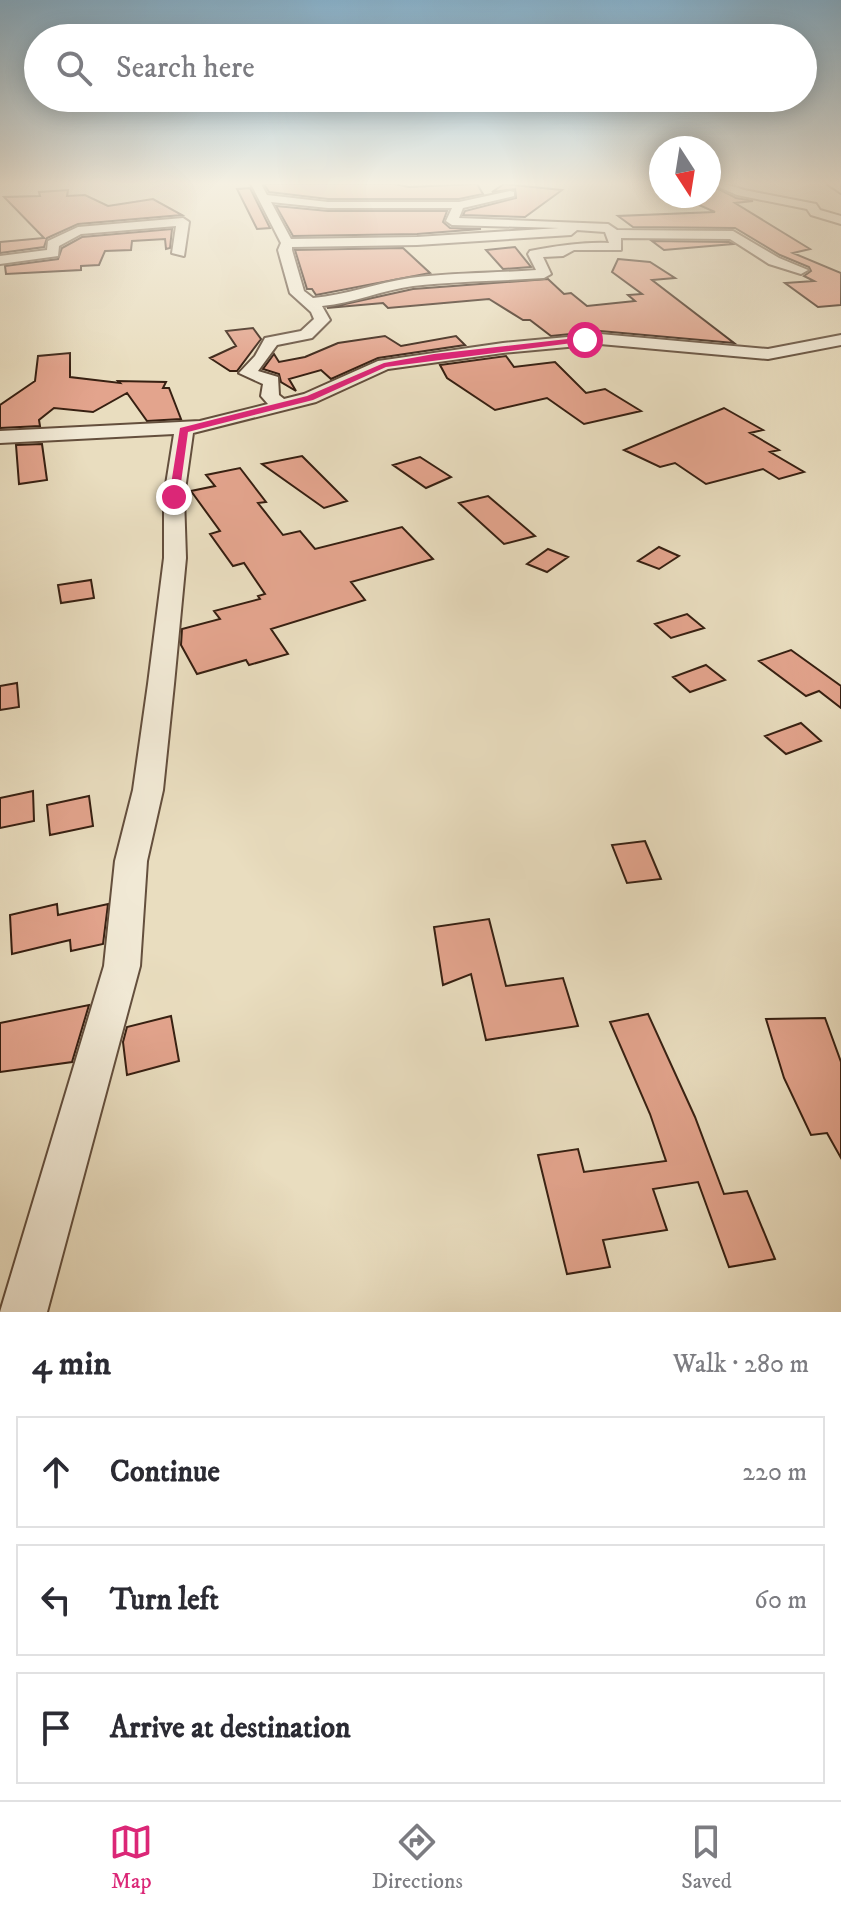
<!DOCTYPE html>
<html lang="en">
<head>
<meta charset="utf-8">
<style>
  :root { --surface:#fff; --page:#f2f2f3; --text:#2b2b33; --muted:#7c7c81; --line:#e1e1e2; --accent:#db2777 }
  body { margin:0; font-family:"IM FELL DW Pica",serif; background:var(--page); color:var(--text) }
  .compass { position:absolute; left:649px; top:136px; width:72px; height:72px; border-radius:50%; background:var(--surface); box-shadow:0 4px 20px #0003; rotate:168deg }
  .stop { position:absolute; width:24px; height:24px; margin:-18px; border:6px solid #db2777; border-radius:50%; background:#fff }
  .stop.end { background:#db2777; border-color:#fff; box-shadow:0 2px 8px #0008 }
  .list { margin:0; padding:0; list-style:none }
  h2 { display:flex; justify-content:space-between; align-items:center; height:104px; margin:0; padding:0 32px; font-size:34px }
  h2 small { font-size:26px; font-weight:400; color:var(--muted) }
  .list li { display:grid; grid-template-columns:52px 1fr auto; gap:24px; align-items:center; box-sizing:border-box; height:112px; margin:0 16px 16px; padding:0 16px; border:2px solid var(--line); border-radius:0px }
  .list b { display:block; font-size:30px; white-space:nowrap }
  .list em { font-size:26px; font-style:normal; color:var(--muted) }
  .icon { flex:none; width:44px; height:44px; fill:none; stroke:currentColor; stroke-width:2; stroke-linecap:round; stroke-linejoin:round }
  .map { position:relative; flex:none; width:841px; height:1312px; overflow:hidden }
  .search { position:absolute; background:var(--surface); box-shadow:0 4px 20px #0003; left:24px; right:24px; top:24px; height:88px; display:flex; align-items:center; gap:20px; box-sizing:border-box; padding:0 28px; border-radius:44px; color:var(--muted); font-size:30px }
  .sheet { height:488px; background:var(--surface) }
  nav { display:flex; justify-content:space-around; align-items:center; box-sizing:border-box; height:112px; border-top:2px solid var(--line); background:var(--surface); font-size:22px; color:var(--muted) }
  nav a { display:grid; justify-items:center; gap:4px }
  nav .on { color:var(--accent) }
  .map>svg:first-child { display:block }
  .building { fill:#e3a48d; stroke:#372012; stroke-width:2 }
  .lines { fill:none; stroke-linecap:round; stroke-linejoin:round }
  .minor-casing { stroke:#644f3d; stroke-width:4 }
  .minor { fill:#f1e9d5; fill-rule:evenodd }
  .route { fill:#db2777 }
</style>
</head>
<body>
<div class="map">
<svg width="841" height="1312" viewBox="0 0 841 1312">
  <rect width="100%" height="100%" fill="#e9ddbf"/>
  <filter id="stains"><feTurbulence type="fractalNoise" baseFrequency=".0025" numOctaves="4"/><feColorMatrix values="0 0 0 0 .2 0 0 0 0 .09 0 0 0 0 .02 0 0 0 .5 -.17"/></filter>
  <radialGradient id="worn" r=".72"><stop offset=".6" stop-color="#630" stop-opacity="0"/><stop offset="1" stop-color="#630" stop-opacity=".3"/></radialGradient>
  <path class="building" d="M 264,184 L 394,184 L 409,187 L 477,184 L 483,194 L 459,199 L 328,199 L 269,192 Z
    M 504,184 L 562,190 L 525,217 L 463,215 L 465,211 L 516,198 L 515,189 L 492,192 Z
    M 709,184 L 736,198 L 753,201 L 735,203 L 810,249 L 793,253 L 841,273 L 841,305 L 818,307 L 785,283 L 814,281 L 804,276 L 811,271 L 809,267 L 780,255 L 735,228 L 633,227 L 618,216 L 715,212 L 692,202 L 709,197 Z
    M 250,188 L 270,228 L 257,229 L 237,189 Z
    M 68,190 L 67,196 L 85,195 L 108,206 L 153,199 L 182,215 L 78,224 L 47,238 L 44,247 L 0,253 L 0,242 L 44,238 L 4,197 L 40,196 L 39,192 Z
    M 276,206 L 328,211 L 447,211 L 443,222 L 450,228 L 481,229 L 417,234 L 293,236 Z
    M 172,229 L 170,248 L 166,249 L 165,239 L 132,241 L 131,250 L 105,251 L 99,265 L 81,266 L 81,270 L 6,274 L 5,266 L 58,259 L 62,248 L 82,237 Z
    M 652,241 L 729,242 L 733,244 L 664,250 Z
    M 515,247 L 531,267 L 503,269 L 486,250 Z
    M 403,248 L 430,273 L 316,295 L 312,289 L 307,289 L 295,250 Z
    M 618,259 L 650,262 L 675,278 L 652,280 L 734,343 L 600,331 L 551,336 L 530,320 L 523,320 L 489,299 L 388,308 L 383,303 L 327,308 L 413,289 L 548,279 L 564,294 L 571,293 L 587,306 L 635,301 L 628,295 L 642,294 L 612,272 Z
    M 253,328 L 261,339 L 237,371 L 230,371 L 210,358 L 236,346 L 226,331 Z
    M 385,336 L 401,346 L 456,336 L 465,345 L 378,358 L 331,379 L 321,370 L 289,379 L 296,391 L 281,382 L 279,374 L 263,369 L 274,354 L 279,362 L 305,357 L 338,343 Z
    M 70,353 L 70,377 L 120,383 L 118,381 L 166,382 L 163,388 L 169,388 L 181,419 L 147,421 L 127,393 L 93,412 L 54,408 L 39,420 L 40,426 L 0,428 L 0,405 L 35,381 L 38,356 Z
    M 506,356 L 514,367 L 555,362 L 586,393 L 605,389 L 641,411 L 584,424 L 547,398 L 495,410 L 447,378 L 440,365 Z
    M 724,408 L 763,430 L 750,433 L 779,450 L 770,452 L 804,472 L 779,479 L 763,469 L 706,484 L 675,463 L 660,467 L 624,450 Z
    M 42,444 L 47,480 L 19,484 L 16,445 Z
    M 302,456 L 347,501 L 324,508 L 262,464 Z
    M 420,457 L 451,477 L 426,488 L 393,465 Z
    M 240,468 L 266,502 L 258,503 L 283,535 L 300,531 L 315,549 L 402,527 L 433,559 L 351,582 L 365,600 L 271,629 L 288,654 L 249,665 L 246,660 L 197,674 L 181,645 L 182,629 L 220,619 L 214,611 L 260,599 L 258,596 L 265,594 L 244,563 L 233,566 L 210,534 L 220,531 L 191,491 L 215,486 L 206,475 Z
    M 488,496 L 535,536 L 504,544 L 459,503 Z
    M 659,547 L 679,556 L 659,569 L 638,561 Z
    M 548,549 L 568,557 L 547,572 L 527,564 Z
    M 91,580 L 94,598 L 61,603 L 58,585 Z
    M 687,614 L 704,628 L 671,638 L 655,624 Z
    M 791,650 L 841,686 L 841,708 L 819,691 L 806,696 L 759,661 Z
    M 706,665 L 725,680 L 690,692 L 673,677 Z
    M 17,683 L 19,707 L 0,710 L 0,686 Z
    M 801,723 L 821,741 L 786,754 L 765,736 Z
    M 33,791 L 34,821 L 0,828 L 0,798 Z
    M 89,796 L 93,826 L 50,835 L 47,805 Z
    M 645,841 L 661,879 L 627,883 L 612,845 Z
    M 57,904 L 58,915 L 108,904 L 103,944 L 71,951 L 70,940 L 12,954 L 10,915 Z
    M 489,919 L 506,986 L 563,978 L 578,1026 L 486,1040 L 471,974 L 443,985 L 434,927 Z
    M 89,1005 L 72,1062 L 0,1072 L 0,1023 Z
    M 648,1014 L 695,1117 L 724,1194 L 747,1191 L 775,1259 L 729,1267 L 698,1182 L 653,1189 L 667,1230 L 603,1240 L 610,1267 L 567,1274 L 538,1155 L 578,1149 L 584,1172 L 666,1161 L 650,1114 L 610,1022 Z
    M 171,1016 L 179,1061 L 127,1075 L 123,1042 L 127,1027 Z
    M 825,1018 L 841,1062 L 841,1158 L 827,1133 L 811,1135 L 784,1078 L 766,1019 Z"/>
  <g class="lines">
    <g class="minor-casing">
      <path id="minor" d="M 251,184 L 261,184 L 267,195 L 328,202 L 459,202 L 510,191 L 514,192 L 514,196 L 463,208 L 459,218 L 608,224 L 617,230 L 733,231 L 779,258 L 808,270 L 801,274 L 769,264 L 730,239 L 621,238 L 621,250 L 574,250 L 563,256 L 543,257 L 551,274 L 544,278 C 501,281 456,281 413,286 C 382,290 354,303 322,306 L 330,320 L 312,338 L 277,345 L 258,371 L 278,377 L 279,395 L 284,399 L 304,394 L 378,361 L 503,343 L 600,334 L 768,349 L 841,335 L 841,345 L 768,359 L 600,344 L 503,353 L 388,369 L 316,402 L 193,433 L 184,497 L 186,558 L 174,684 L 163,790 L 147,861 L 140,966 L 47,1312 L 0,1312 L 104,966 L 115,861 L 133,790 L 148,684 L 164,558 L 164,497 L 174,434 L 0,443 L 0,431 L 200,421 L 268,404 L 261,396 L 263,384 L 239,373 L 255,356 L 265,338 L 301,331 L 314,319 L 311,312 L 290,293 L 278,250 L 281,243 ZM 271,202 L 328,208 L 452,208 L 446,221 L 452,225 L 559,228 L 417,237 L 291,239 ZM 577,230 L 605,232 L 609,243 C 581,242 558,246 530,251 L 528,254 L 536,270 C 494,273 451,273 410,278 C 377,283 346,295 313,298 L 304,291 L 292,250 L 292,247 L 417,245 L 571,235 Z
        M 712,184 L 726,184 L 744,190 L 816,204 L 820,210 L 841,216 L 841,224 L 811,215 L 807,209 L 737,195 Z
        M 828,184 L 840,184 L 841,193 Z
        M 183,218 L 189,222 L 184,256 L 172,253 L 176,226 L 81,234 L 59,246 L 58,256 L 0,264 L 0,256 L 47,250 L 48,241 L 78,227 Z"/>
    </g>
    <use href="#minor" class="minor"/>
  </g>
  <linearGradient id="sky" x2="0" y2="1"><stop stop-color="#88b7d5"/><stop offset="0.5" stop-color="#f5f0e2"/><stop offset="1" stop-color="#f5f0e2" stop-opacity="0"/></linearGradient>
  <rect width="841" height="367" fill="url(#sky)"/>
  <path class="route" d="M 585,337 L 588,341 L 386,367 L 313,400 L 188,432 L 179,497 L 174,500 L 169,497 L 180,428 L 307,396 L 384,363 L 434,354 Z"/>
  <rect width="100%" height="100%" filter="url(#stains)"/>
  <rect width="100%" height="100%" fill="url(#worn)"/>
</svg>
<svg class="compass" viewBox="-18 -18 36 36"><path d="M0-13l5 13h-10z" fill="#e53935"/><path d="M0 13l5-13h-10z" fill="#7c7c81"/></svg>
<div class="stop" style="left:585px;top:340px"></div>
<div class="stop end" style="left:174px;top:497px"></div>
<div class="search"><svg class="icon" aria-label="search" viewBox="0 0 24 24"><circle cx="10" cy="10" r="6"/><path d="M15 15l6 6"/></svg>Search here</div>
</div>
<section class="sheet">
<h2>4 min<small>Walk · 280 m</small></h2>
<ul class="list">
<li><svg class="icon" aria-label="ahead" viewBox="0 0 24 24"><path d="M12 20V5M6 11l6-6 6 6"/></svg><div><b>Continue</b></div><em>220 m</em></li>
<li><svg class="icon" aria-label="left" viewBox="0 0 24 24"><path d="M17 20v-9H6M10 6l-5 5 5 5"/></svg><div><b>Turn left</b></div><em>60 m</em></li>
<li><svg class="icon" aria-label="arrive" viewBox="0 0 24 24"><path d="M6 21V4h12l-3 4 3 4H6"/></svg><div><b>Arrive at destination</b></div></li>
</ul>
</section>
<nav>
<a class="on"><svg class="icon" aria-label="map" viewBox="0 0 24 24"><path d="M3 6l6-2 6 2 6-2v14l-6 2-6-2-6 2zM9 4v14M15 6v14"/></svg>Map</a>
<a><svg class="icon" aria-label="directions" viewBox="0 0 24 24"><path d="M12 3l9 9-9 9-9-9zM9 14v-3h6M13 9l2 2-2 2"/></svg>Directions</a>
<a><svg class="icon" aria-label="saved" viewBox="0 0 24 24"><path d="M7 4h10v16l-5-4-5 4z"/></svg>Saved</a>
</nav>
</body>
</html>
